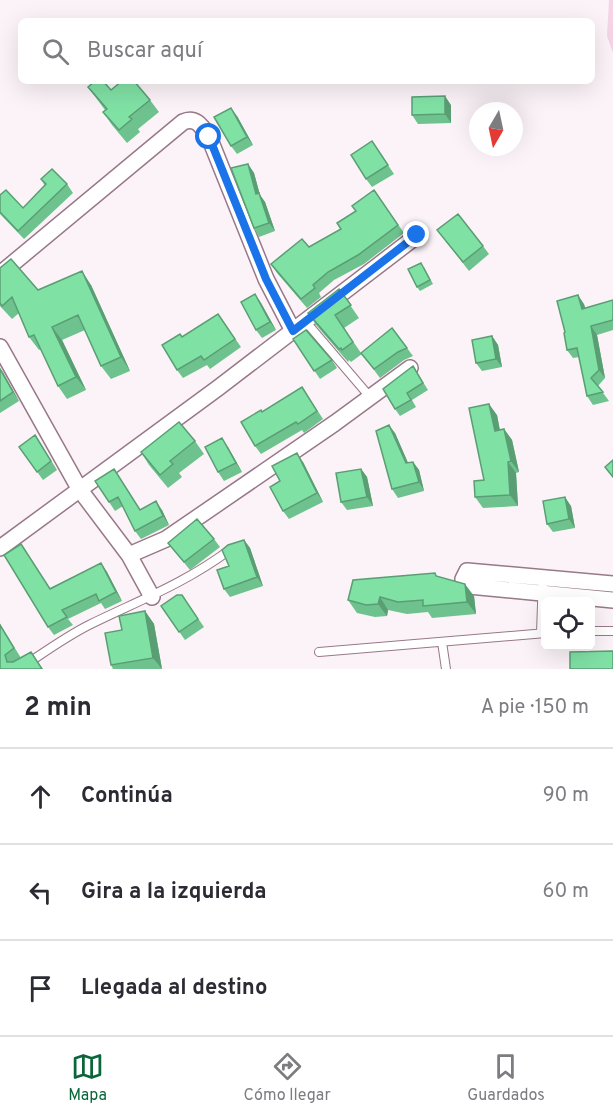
<!DOCTYPE html>
<html lang="es">
<head>
<meta charset="utf-8">
<style>
  :root { --surface:#fff; --page:#f2f2f3; --text:#2b2b33; --muted:#7c7c81; --line:#e1e1e2; --accent:#08663a }
  body { margin:0; font-family:Overpass,sans-serif; background:var(--page); color:var(--text) }
  .controls { position:absolute; right:18px; bottom:18px; display:grid; overflow:hidden; border-radius:9px; box-shadow:0 6px 24px #0002 }
  .controls button { width:54px; height:54px; display:grid; place-items:center; padding:0; border:0; border-bottom:2px solid var(--line); background:var(--surface); color:var(--text); font:30px sans-serif }
  .compass { position:absolute; left:469px; top:102px; width:54px; height:54px; border-radius:50%; background:var(--surface); box-shadow:0 6px 24px #0002; rotate:189deg }
  .stop { position:absolute; width:18px; height:18px; margin:-14px; border:4px solid #1a73e8; border-radius:50%; background:#fff }
  .stop.end { background:#1a73e8; border-color:#fff; box-shadow:0 2px 6px #0008 }
  .list { margin:0; padding:0; list-style:none }
  h2 { display:flex; justify-content:space-between; align-items:center; height:78px; margin:0; padding:0 24px; font-size:26px }
  h2 small { font-size:20px; font-weight:400; color:var(--muted) }
  .list li { display:grid; grid-template-columns:39px 1fr auto; gap:18px; align-items:center; box-sizing:border-box; height:96px; padding:0 24px; border-top:2px solid var(--line) }
  .list b { display:block; font-size:22px; white-space:nowrap }
  .list em { font-size:20px; font-style:normal; color:var(--muted) }
  .icon { flex:none; width:33px; height:33px; fill:none; stroke:currentColor; stroke-width:2; stroke-linecap:round; stroke-linejoin:round }
  .map { position:relative; flex:none; width:613px; height:669px; overflow:hidden }
  .search { position:absolute; background:var(--surface); box-shadow:0 6px 24px #0002; left:18px; right:18px; top:18px; height:66px; display:flex; align-items:center; gap:15px; box-sizing:border-box; padding:0 21px; border-radius:9px; color:var(--muted); font-size:22px }
  .sheet { height:366px; background:var(--surface) }
  nav { display:flex; justify-content:space-around; align-items:center; box-sizing:border-box; height:84px; border-top:2px solid var(--line); background:var(--surface); font-size:16px; color:var(--muted) }
  nav a { display:grid; justify-items:center; gap:3px }
  nav .on { color:var(--accent) }
  .map>svg:first-child { display:block }
  .green { fill:#f5d5e5 }
  .lines { fill:none; stroke-linecap:round; stroke-linejoin:round }
  .service-casing { stroke:#987889; stroke-width:10 }
  .minor-casing { stroke:#987889; stroke-width:18 }
  .service { stroke:#fff; stroke-width:8 }
  .minor { stroke:#fff; stroke-width:15 }
  .wall { fill:#6ec28e }
  .shaded-wall { fill:#5a9e74 }
  .building { fill:#80e1a5; stroke:#5a9e74; stroke-width:1.5 }
  .route { stroke:#1a73e8; stroke-width:8 }
</style>
</head>
<body>
<div class="map">
<svg width="613" height="669" viewBox="0 0 613 669">
  <rect width="100%" height="100%" fill="#fbf3f7"/>
  <path class="green" d="M 609,0 L 613,0 L 613,53 L 607,36 Z"/>
  <g class="lines">
    <g class="service-casing">
      <path id="service" d="M 306,322 L 370,397
        M 590,631 L 613,631
        M 541,633 L 543,576
        M 442,642 L 446,669
        M 319,652 L 546,633
        M 19,669 C 42,654 65,637 89,625 C 140,600 184,584 231,549"/>
    </g>
    <g class="minor-casing">
      <path id="minor" d="M 0,274 L 183,122 C 196,116 202,127 209,137 L 266,279 L 293,331
        M 0,347 L 80,490 L 129,555 L 166,539 L 335,423 L 410,368
        M 0,548 L 218,388 L 418,235
        M 129,555 L 152,597
        M 613,584 L 467,571 L 463,579 L 469,586 L 613,600"/>
    </g>
    <use href="#service" class="service"/>
    <use href="#minor" class="minor"/>
  </g>
  <path class="wall" d="M 88,87 L 111,90 L 150,100 L 159,112 L 138,129 L 140,132 L 127,143 L 112,125 L 103,112 L 105,110 Z
    M 451,105 L 451,123 L 418,124 L 412,115 Z
    M 237,116 L 253,145 L 237,154 L 231,146 Z
    M 372,141 L 394,174 L 372,187 L 366,179 Z
    M 248,164 L 254,173 L 260,195 L 265,202 L 275,231 L 259,237 L 254,228 Z
    M 41,179 L 67,184 L 73,193 L 24,239 L 0,214 L 0,195 L 23,208 L 45,186 Z
    M 374,190 L 404,233 L 364,264 L 334,280 L 319,293 L 321,297 L 307,308 L 277,273 L 271,264 L 309,247 L 341,229 Z
    M 437,230 L 483,246 L 489,254 L 469,271 Z
    M 424,267 L 433,284 L 420,291 L 417,287 Z
    M 0,268 L 38,290 L 91,285 L 130,371 L 111,379 L 101,366 L 85,330 L 62,340 L 86,390 L 67,399 L 58,386 L 41,349 L 39,350 L 29,337 L 19,313 L 12,319 L 0,306 Z
    M 339,289 L 359,318 L 344,328 L 361,353 L 407,348 L 413,356 L 404,360 L 380,378 L 362,354 L 351,362 L 349,360 L 348,362 L 316,325 L 308,313 Z
    M 255,294 L 261,303 L 276,330 L 262,338 L 256,330 Z
    M 613,300 L 613,330 L 597,335 L 605,378 L 598,386 L 609,401 L 593,405 L 587,396 L 579,357 L 573,358 L 567,350 L 565,332 L 584,304 L 585,308 Z
    M 218,314 L 241,347 L 210,369 L 207,365 L 183,378 L 177,370 L 182,337 Z
    M 492,336 L 498,345 L 502,367 L 482,371 L 476,363 Z
    M 293,339 L 332,360 L 337,368 L 320,379 Z
    M 413,366 L 428,390 L 412,400 L 416,407 L 400,416 L 395,409 Z
    M 0,368 L 19,401 L 0,413 Z
    M 302,387 L 323,419 L 304,433 L 302,430 L 261,454 L 255,446 Z
    M 497,415 L 500,430 L 504,429 L 512,440 L 519,472 L 516,473 L 518,506 L 483,508 L 475,497 L 484,480 Z
    M 395,433 L 408,463 L 413,462 L 419,470 L 424,491 L 398,498 L 392,489 Z
    M 195,441 L 204,454 L 179,473 L 182,477 L 168,488 L 149,465 L 141,452 Z
    M 41,444 L 57,470 L 43,480 L 19,447 Z
    M 228,447 L 242,472 L 224,481 L 218,472 Z
    M 303,462 L 323,502 L 289,519 L 283,511 L 280,481 Z
    M 361,469 L 367,477 L 373,506 L 347,510 L 341,502 Z
    M 95,481 L 140,509 L 162,510 L 169,525 L 141,539 L 135,531 L 123,506 L 115,511 Z
    M 571,506 L 575,528 L 553,532 L 547,524 Z
    M 214,539 L 220,547 L 190,570 L 168,543 Z
    M 244,540 L 250,548 L 263,586 L 230,597 L 224,589 L 229,566 Z
    M 101,563 L 107,572 L 122,601 L 105,609 L 101,603 L 68,619 L 73,625 L 54,635 L 48,627 L 50,588 Z
    M 438,577 L 474,596 L 476,614 L 432,618 L 428,612 L 407,614 L 388,610 L 387,616 L 375,617 L 357,613 L 348,600 Z
    M 182,595 L 204,627 L 185,640 L 161,606 Z
    M 145,611 L 154,624 L 162,669 L 113,669 L 111,665 L 122,630 Z
    M 0,624 L 21,658 L 31,652 L 43,669 L 0,669 Z"/>
  <path class="shaded-wall" d="M 445,96 L 451,105 L 451,123 L 445,114 Z
    M 231,108 L 237,116 L 253,145 L 247,137 Z
    M 248,164 L 254,173 L 260,195 L 265,202 L 275,231 L 269,223 L 256,194 Z
    M 82,271 L 91,285 L 130,371 L 121,357 Z
    M 255,294 L 261,303 L 276,330 L 270,322 Z
    M 578,295 L 584,304 L 588,318 L 582,309 Z
    M 591,326 L 597,335 L 605,378 L 599,370 Z
    M 52,327 L 62,340 L 86,390 L 76,377 Z
    M 492,336 L 498,345 L 502,367 L 496,359 Z
    M 0,368 L 3,372 L 19,401 L 13,392 Z
    M 489,404 L 497,415 L 502,442 L 495,431 Z
    M 389,425 L 395,433 L 412,472 L 406,463 Z
    M 504,429 L 512,440 L 519,472 L 511,461 Z
    M 222,438 L 228,447 L 242,472 L 236,463 Z
    M 297,453 L 303,462 L 323,502 L 317,493 Z
    M 413,462 L 419,470 L 424,491 L 419,482 Z
    M 508,462 L 516,473 L 518,506 L 510,495 Z
    M 361,469 L 367,477 L 373,506 L 367,497 Z
    M 565,497 L 571,506 L 575,528 L 569,519 Z
    M 156,501 L 162,510 L 169,525 L 163,516 Z
    M 244,540 L 250,548 L 263,586 L 257,577 Z
    M 101,563 L 107,572 L 122,601 L 116,592 Z
    M 465,584 L 474,596 L 476,614 L 467,602 Z
    M 380,597 L 388,610 L 387,616 L 378,604 Z
    M 145,611 L 154,624 L 162,669 L 153,658 Z"/>
  <path class="building" d="M 95,81 L 103,81 L 111,90 L 122,81 L 134,81 L 150,100 L 129,117 L 132,119 L 119,130 L 103,112 L 107,109 L 88,87 Z
    M 445,96 L 445,114 L 412,115 L 412,97 Z
    M 231,108 L 247,137 L 231,146 L 214,117 Z
    M 372,141 L 388,165 L 366,179 L 351,155 Z
    M 248,164 L 256,194 L 259,193 L 269,223 L 254,228 L 231,168 Z
    M 52,169 L 67,184 L 18,231 L 0,212 L 0,195 L 6,190 L 23,208 L 46,184 L 41,179 Z
    M 374,190 L 398,225 L 358,255 L 328,272 L 313,285 L 315,288 L 301,299 L 271,264 L 302,239 L 309,247 L 341,229 L 337,223 L 356,211 L 352,206 Z
    M 458,214 L 483,246 L 463,262 L 437,230 Z
    M 11,259 L 38,290 L 82,271 L 121,357 L 101,366 L 78,315 L 52,327 L 76,377 L 58,386 L 34,335 L 29,337 L 12,297 L 2,306 L 0,303 L 0,268 Z
    M 421,263 L 430,280 L 417,287 L 408,269 Z
    M 339,289 L 351,305 L 335,315 L 353,342 L 342,350 L 341,348 L 339,349 L 308,313 Z
    M 255,294 L 270,322 L 256,330 L 241,302 Z
    M 578,295 L 582,309 L 613,300 L 613,320 L 591,326 L 599,370 L 591,378 L 603,392 L 587,396 L 577,348 L 567,350 L 564,333 L 565,332 L 557,301 Z
    M 218,314 L 235,339 L 204,360 L 201,356 L 177,370 L 162,345 L 180,334 L 182,337 Z
    M 392,328 L 407,348 L 398,352 L 374,369 L 361,353 Z
    M 306,330 L 332,360 L 314,371 L 293,339 Z
    M 492,336 L 496,359 L 476,363 L 472,340 Z
    M 413,366 L 423,383 L 407,393 L 411,400 L 395,409 L 383,389 Z
    M 0,369 L 13,392 L 0,401 Z
    M 302,387 L 317,411 L 298,424 L 296,422 L 255,446 L 241,422 L 261,410 L 262,412 Z
    M 489,404 L 495,431 L 504,429 L 511,461 L 508,462 L 510,495 L 475,497 L 474,481 L 484,480 L 469,408 Z
    M 179,422 L 195,441 L 170,461 L 173,464 L 160,475 L 141,452 Z
    M 389,425 L 406,463 L 413,462 L 419,482 L 392,489 L 376,431 Z
    M 35,435 L 51,461 L 37,472 L 19,447 Z
    M 222,438 L 236,463 L 218,472 L 205,447 Z
    M 297,453 L 317,493 L 283,511 L 270,487 L 280,481 L 272,466 Z
    M 613,460 L 613,477 L 605,467 Z
    M 114,469 L 140,510 L 156,501 L 163,516 L 135,531 L 118,497 L 109,502 L 95,481 Z
    M 361,469 L 367,497 L 341,502 L 336,473 Z
    M 565,497 L 569,519 L 547,524 L 543,501 Z
    M 197,519 L 214,539 L 184,562 L 168,543 Z
    M 244,540 L 257,577 L 224,589 L 217,570 L 229,566 L 222,550 L 228,545 Z
    M 21,544 L 50,589 L 101,563 L 116,592 L 99,601 L 96,594 L 62,610 L 67,617 L 48,627 L 4,555 Z
    M 435,573 L 436,576 L 465,584 L 467,602 L 423,606 L 423,600 L 398,602 L 380,597 L 378,604 L 366,605 L 348,600 L 353,580 Z
    M 177,595 L 182,595 L 198,619 L 179,632 L 161,606 Z
    M 145,611 L 153,658 L 111,665 L 105,633 L 122,630 L 119,616 Z
    M 0,625 L 14,648 L 5,655 L 7,662 L 13,662 L 31,652 L 42,669 L 0,669 Z
    M 613,651 L 613,669 L 570,669 L 570,652 Z"/>
  <g class="lines">
    <path class="route" d="M 209,137 L 266,279 L 293,331 L 417,235"/>
  </g>
</svg>
<div class="controls">
<button><svg class="icon" aria-label="locate" viewBox="0 0 24 24"><circle cx="12" cy="12" r="6"/><path d="M12 2v4M12 18v4M2 12h4M18 12h4"/></svg></button>
</div>
<svg class="compass" viewBox="-18 -18 36 36"><path d="M0-13l5 13h-10z" fill="#e53935"/><path d="M0 13l5-13h-10z" fill="#7c7c81"/></svg>
<div class="stop" style="left:209px;top:137px"></div>
<div class="stop end" style="left:417px;top:235px"></div>
<div class="search"><svg class="icon" aria-label="search" viewBox="0 0 24 24"><circle cx="10" cy="10" r="6"/><path d="M15 15l6 6"/></svg>Buscar aquí</div>
</div>
<section class="sheet">
<h2>2 min<small>A pie · 150 m</small></h2>
<ul class="list">
<li><svg class="icon" aria-label="ahead" viewBox="0 0 24 24"><path d="M12 20V5M6 11l6-6 6 6"/></svg><div><b>Continúa</b></div><em>90 m</em></li>
<li><svg class="icon" aria-label="left" viewBox="0 0 24 24"><path d="M17 20v-9H6M10 6l-5 5 5 5"/></svg><div><b>Gira a la izquierda</b></div><em>60 m</em></li>
<li><svg class="icon" aria-label="arrive" viewBox="0 0 24 24"><path d="M6 21V4h12l-3 4 3 4H6"/></svg><div><b>Llegada al destino</b></div></li>
</ul>
</section>
<nav>
<a class="on"><svg class="icon" aria-label="map" viewBox="0 0 24 24"><path d="M3 6l6-2 6 2 6-2v14l-6 2-6-2-6 2zM9 4v14M15 6v14"/></svg>Mapa</a>
<a><svg class="icon" aria-label="directions" viewBox="0 0 24 24"><path d="M12 3l9 9-9 9-9-9zM9 14v-3h6M13 9l2 2-2 2"/></svg>Cómo llegar</a>
<a><svg class="icon" aria-label="saved" viewBox="0 0 24 24"><path d="M7 4h10v16l-5-4-5 4z"/></svg>Guardados</a>
</nav>
</body>
</html>
